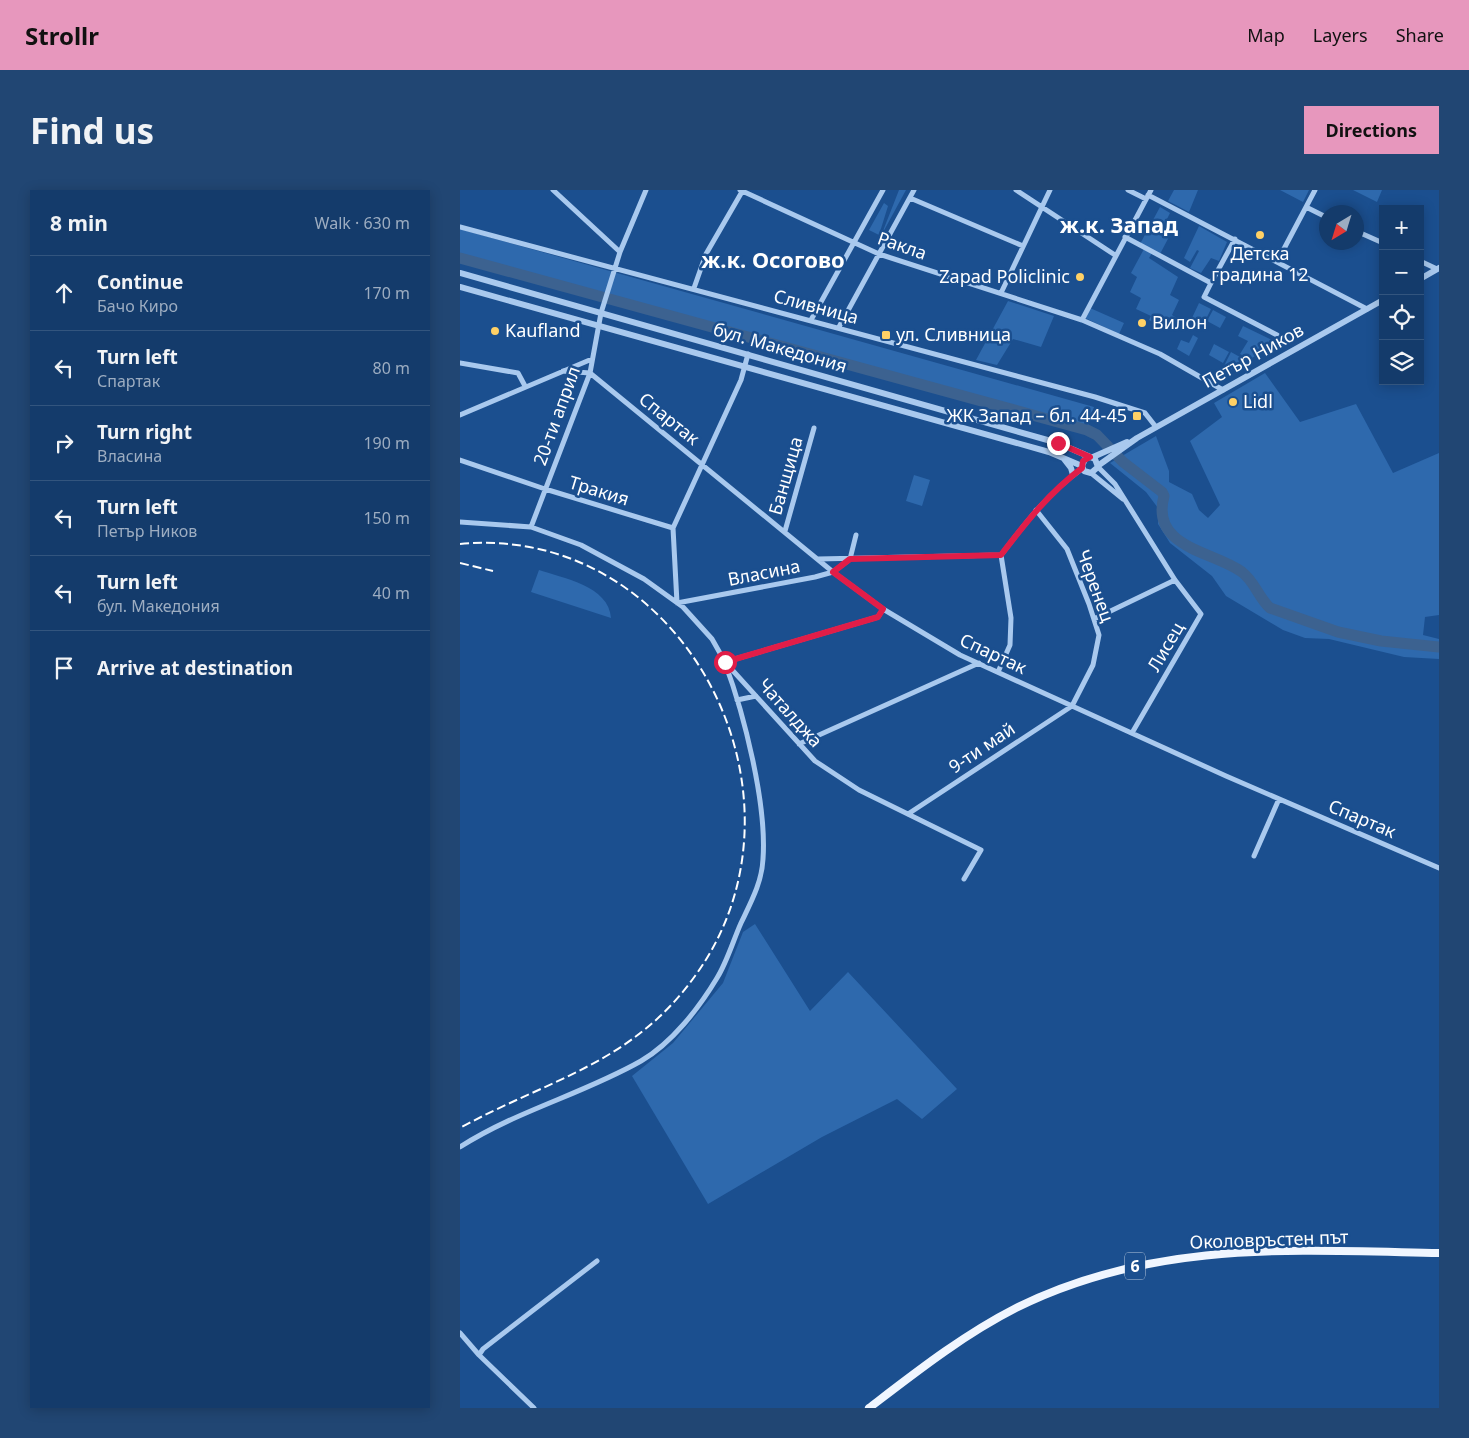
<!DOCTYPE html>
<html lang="en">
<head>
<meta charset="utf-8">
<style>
  :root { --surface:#143b6b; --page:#214673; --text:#f1f3f6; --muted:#9dadc1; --line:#33557e; --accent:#e797bd }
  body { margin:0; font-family:"Noto Sans",sans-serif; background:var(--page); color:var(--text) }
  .controls { position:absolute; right:15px; top:15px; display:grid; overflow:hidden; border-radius:0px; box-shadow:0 2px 12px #0003 }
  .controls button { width:45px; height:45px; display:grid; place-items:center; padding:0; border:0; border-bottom:1px solid var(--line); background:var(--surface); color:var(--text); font:25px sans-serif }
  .compass { position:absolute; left:859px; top:15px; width:45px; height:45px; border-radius:50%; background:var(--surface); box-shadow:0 2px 12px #0003; rotate:218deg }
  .stop { position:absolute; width:15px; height:15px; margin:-11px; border:4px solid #e11d48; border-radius:50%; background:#fff }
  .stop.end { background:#e11d48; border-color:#fff; box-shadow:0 1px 5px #0008 }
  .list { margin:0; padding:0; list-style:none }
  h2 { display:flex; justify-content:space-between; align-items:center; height:65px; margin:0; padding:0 20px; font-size:21px }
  h2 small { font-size:16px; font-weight:400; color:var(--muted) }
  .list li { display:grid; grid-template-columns:32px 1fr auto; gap:15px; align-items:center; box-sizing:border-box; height:75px; padding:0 20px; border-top:1px solid var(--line) }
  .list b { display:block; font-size:19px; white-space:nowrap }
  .list p { margin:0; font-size:16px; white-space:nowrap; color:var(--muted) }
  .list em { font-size:16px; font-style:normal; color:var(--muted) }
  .icon { flex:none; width:28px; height:28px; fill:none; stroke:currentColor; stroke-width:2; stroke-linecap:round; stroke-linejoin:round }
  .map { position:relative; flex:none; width:979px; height:1218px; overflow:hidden; border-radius:0px }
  header { display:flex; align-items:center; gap:30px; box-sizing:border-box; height:70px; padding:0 25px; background:var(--accent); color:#111 }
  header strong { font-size:24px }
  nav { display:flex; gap:28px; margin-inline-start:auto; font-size:18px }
  .intro { display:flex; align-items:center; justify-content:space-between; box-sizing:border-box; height:120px; padding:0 30px }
  h1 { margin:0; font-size:35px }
  .button { padding:12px 22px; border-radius:0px; background:var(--accent); color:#111; font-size:18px; font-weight:700 }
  main { display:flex; gap:30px; padding:0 30px }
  aside { flex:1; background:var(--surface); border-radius:0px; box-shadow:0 2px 12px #0003 }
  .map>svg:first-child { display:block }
  .green { fill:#2e69ad }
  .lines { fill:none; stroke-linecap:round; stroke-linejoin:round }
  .river { stroke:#3c6290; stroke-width:11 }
  .minor { stroke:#a9c9ee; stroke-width:5 }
  .tertiary { stroke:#a9c9ee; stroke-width:6 }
  .primary { stroke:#f0f6ff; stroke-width:8 }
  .rail { stroke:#fff; stroke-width:2; stroke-dasharray:9 4; stroke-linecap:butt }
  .route { stroke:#e11d48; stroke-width:6 }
  .poi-dot { fill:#ffd166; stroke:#1b4f8f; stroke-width:2 }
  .labels { text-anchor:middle; stroke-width:5; stroke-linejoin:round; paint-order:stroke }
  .shield { fill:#1b4f8f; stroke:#bbcadd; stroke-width:1 }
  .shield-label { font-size:16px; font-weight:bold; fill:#fff }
  .street-label { font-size:18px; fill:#fff; stroke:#1b4f8f }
  .poi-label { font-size:18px; fill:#fff; stroke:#1b4f8f; text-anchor:start }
  .district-label { font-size:22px; font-weight:bold; fill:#fff; stroke:#1b4f8f }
</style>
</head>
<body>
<header>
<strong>Strollr</strong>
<nav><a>Map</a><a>Layers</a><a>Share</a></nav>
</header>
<div class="intro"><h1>Find us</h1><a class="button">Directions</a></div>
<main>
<aside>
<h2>8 min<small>Walk · 630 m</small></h2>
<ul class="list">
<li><svg class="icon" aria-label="ahead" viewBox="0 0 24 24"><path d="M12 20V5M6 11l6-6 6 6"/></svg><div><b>Continue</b><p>Бачо Киро</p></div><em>170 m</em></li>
<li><svg class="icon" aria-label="left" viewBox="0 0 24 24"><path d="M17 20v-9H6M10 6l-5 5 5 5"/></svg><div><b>Turn left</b><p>Спартак</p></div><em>80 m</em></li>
<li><svg class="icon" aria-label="right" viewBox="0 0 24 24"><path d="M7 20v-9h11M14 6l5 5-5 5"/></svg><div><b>Turn right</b><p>Власина</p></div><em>190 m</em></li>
<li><svg class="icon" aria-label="left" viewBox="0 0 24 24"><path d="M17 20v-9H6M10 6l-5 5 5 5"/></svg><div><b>Turn left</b><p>Петър Ников</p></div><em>150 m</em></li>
<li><svg class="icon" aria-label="left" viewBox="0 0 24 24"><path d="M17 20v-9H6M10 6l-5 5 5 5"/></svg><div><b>Turn left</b><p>бул. Македония</p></div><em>40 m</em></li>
<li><svg class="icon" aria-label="arrive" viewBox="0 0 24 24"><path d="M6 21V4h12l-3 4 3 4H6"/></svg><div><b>Arrive at destination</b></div></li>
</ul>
</aside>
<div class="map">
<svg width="979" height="1218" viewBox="0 0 979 1218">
  <rect width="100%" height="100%" fill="#1b4f8f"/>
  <path class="green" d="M 439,0 L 446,0 L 421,46 Z
    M 714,0 L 738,0 L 729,22 L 708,11 Z
    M 820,0 L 849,0 L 843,12 Z
    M 893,0 L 922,0 L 917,12 Z
    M 424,13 L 428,16 L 419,45 L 409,40 Z
    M 700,17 L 710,23 L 701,41 L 710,45 L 700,64 L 680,54 Z
    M 739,36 L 767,52 L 759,71 L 751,68 L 741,83 L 730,78 L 739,61 L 737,60 L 730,72 L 724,68 Z
    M 0,39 L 634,217 L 627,240 L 0,68 Z
    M 684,59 L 692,63 L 689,68 L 718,87 L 710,105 L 719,110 L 712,125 L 718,129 L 712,141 L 689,130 L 691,126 L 676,119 L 681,108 L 670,102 L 677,87 L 671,83 Z
    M 548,111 L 594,126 L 581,157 L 553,149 L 537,175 L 516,170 Z
    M 739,113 L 751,119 L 745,131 L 737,127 L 735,130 L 732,128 Z
    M 630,118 L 664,133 L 659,144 L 625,128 Z
    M 753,120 L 766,127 L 760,138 L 747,131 Z
    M 783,136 L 818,153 L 790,169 L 780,164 L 788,151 L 778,146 Z
    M 733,145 L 738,148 L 729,166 L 717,159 L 721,150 L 729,153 Z
    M 754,154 L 769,162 L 763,173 L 749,165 Z
    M 771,162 L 787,171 L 759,186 Z
    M 805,183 L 840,232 L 896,214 L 933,283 L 979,263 L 979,425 L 965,427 L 963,445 L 979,449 L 979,469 L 944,467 L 869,449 L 845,448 L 823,440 L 766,406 L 752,386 L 710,353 L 698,334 L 698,318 L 686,302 L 650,273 L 696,246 L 709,281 L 709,292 L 732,304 L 739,320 L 748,328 L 760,315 L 730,251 L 762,227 L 754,213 Z
    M 454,285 L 470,290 L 462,316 L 446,311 Z
    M 79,380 C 103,388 149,396 151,428 L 71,402 Z
    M 295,734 L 350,821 L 388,782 L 497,899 L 462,929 L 437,909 L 362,947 L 248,1014 L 172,886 L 213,853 L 263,793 L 283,742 Z"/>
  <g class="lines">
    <path class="river" d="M 0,68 L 627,240 L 637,245 L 663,272 L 702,302 L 704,306 C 690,358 753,361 782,382 C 795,392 798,407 810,418 L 878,442 L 921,451 L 979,457"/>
    <path class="minor" d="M 93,0 L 160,62
      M 280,0 L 419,64 L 622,130 L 700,164 L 763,200
      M 556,0 L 655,65
      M 668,0 L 686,9
      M 688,5 L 907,119
      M 450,8 L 563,56
      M 846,17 L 866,27
      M 0,37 L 635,207 L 685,223 L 696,237
      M 896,41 L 923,53
      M 665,47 L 751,93 L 744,107 L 817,145
      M 960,71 L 977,79
      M 817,72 L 855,0
      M 751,93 L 775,49
      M 234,98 L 246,64 L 283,0
      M 541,103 L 590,0
      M 351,130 L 423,0
      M 622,130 L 691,0
      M 379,137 L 454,0
      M 288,164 L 281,190 L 213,338 L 217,413 L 355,387 L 373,382 L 390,369
      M 0,173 L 58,183 L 65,196
      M 103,181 L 130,183
      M 130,183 L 373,382 L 423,419 L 500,465 L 766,586 L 979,678
      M 0,225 L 132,169
      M 0,270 L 85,299 L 213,338
      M 638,277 L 655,294 L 715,390 L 741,424 L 672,543
      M 631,283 L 663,309
      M 0,332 L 71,337 L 121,355 L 184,389 L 223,417 L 252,449 L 265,472 L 355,571 L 399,600 L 521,660 L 504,689
      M 71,337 L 130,183 L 141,123 L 160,62 L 186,0
      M 325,341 L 354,238
      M 541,365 C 567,331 587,304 623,278
      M 358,369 L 541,365
      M 390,369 L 396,345
      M 634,429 L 715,390
      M 265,472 L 418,427 L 423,419
      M 538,482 L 550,455 L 551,428 L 541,365
      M 277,510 L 296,506
      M 339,554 L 519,473
      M 448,624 L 612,516 L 633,475 L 639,445 L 629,414 L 607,359 L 576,320
      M 794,666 L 819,609
      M 0,957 C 56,921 123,904 181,871 C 212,853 239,818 257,788 C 267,772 273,751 281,733 C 291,712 302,692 303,669 C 307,614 284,524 265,473
      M 0,1143 L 19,1165 L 74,1218
      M 19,1165 L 23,1159 L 137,1071"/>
    <path class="tertiary" d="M 0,83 L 598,253 L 635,269 L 638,277 L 631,283 L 624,281 L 622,276 L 625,269 L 630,267
      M 960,89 L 979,78
      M 0,97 L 589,262 L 622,276
      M 633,267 L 667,252
      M 604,269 L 611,278 L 613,285
      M 639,275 L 677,248 L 923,110"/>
    <path class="primary" d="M 409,1218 C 456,1182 503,1145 556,1118 C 693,1050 832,1060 979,1063"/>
    <path class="rail" d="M 0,354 C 224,333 365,607 235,786 C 172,874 89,889 0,938
      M 0,373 L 33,381"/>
  </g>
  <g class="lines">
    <path class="route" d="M 265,472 L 418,427 L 423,419 L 373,382 L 390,369 L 541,365 C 567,331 588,304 622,278 L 623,271 L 630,267 L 598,253"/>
  </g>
  <g class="poi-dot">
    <circle cx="800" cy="45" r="5"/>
    <circle cx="620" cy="87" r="5"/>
    <circle cx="682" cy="133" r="5"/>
    <circle cx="35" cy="141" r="5"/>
    <rect x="421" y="140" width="10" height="10" rx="2.5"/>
    <circle cx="773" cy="212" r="5"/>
    <rect x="672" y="221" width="10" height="10" rx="2.5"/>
  </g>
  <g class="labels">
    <rect class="shield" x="665" y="1062.5" width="20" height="27" rx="4"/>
    <g class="shield-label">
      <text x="675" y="1082">6</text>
    </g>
    <g class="street-label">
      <text transform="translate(442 56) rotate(19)" y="6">Ракла</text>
      <text transform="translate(356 117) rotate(15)" y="6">Сливница</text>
      <text transform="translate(320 158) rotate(16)" y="6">бул. Македония</text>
      <text transform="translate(793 166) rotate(-29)" y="6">Петър Ников</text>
      <text transform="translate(97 226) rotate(-70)" y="6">20-ти април</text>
      <text transform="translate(209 229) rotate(39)" y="6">Спартак</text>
      <text transform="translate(326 286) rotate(-74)" y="6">Банщица</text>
      <text transform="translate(139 301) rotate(17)" y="6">Тракия</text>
      <text transform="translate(304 383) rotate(-11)" y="6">Власина</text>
      <text transform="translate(635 396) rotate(70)" y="6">Черенец</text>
      <text transform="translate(706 457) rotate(-60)" y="6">Лисец</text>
      <text transform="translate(533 464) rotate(25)" y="6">Спартак</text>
      <text transform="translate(330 523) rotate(48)" y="6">Чаталджа</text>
      <text transform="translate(522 558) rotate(-34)" y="6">9-ти май</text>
      <text transform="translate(902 629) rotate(23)" y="6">Спартак</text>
      <text transform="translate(809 1050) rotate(-2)" y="6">Околовръстен път</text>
    </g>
    <g class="poi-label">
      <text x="800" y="70" text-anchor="middle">Детска<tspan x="800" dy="21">градина 12</tspan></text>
      <text x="610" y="93" text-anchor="end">Zapad Policlinic</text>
      <text x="692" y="139">Вилон</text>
      <text x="45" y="147">Kaufland</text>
      <text x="436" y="151">ул. Сливница</text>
      <text x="783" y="218">Lidl</text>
      <text x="667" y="232" text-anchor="end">ЖК Запад – бл. 44-45</text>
    </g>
    <g class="district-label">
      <text x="659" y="43">ж.к. Запад</text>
      <text x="313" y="78">ж.к. Осогово</text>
    </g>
  </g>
</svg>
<div class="controls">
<button>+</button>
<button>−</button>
<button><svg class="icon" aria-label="locate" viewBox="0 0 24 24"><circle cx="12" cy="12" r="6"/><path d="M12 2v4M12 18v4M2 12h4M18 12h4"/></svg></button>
<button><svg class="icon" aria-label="layers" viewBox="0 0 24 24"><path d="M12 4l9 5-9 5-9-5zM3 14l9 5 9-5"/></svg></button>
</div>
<svg class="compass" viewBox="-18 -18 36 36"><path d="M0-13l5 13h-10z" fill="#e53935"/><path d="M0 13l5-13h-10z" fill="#9dadc1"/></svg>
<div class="stop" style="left:265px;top:472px"></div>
<div class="stop end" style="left:598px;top:253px"></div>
</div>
</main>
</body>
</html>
